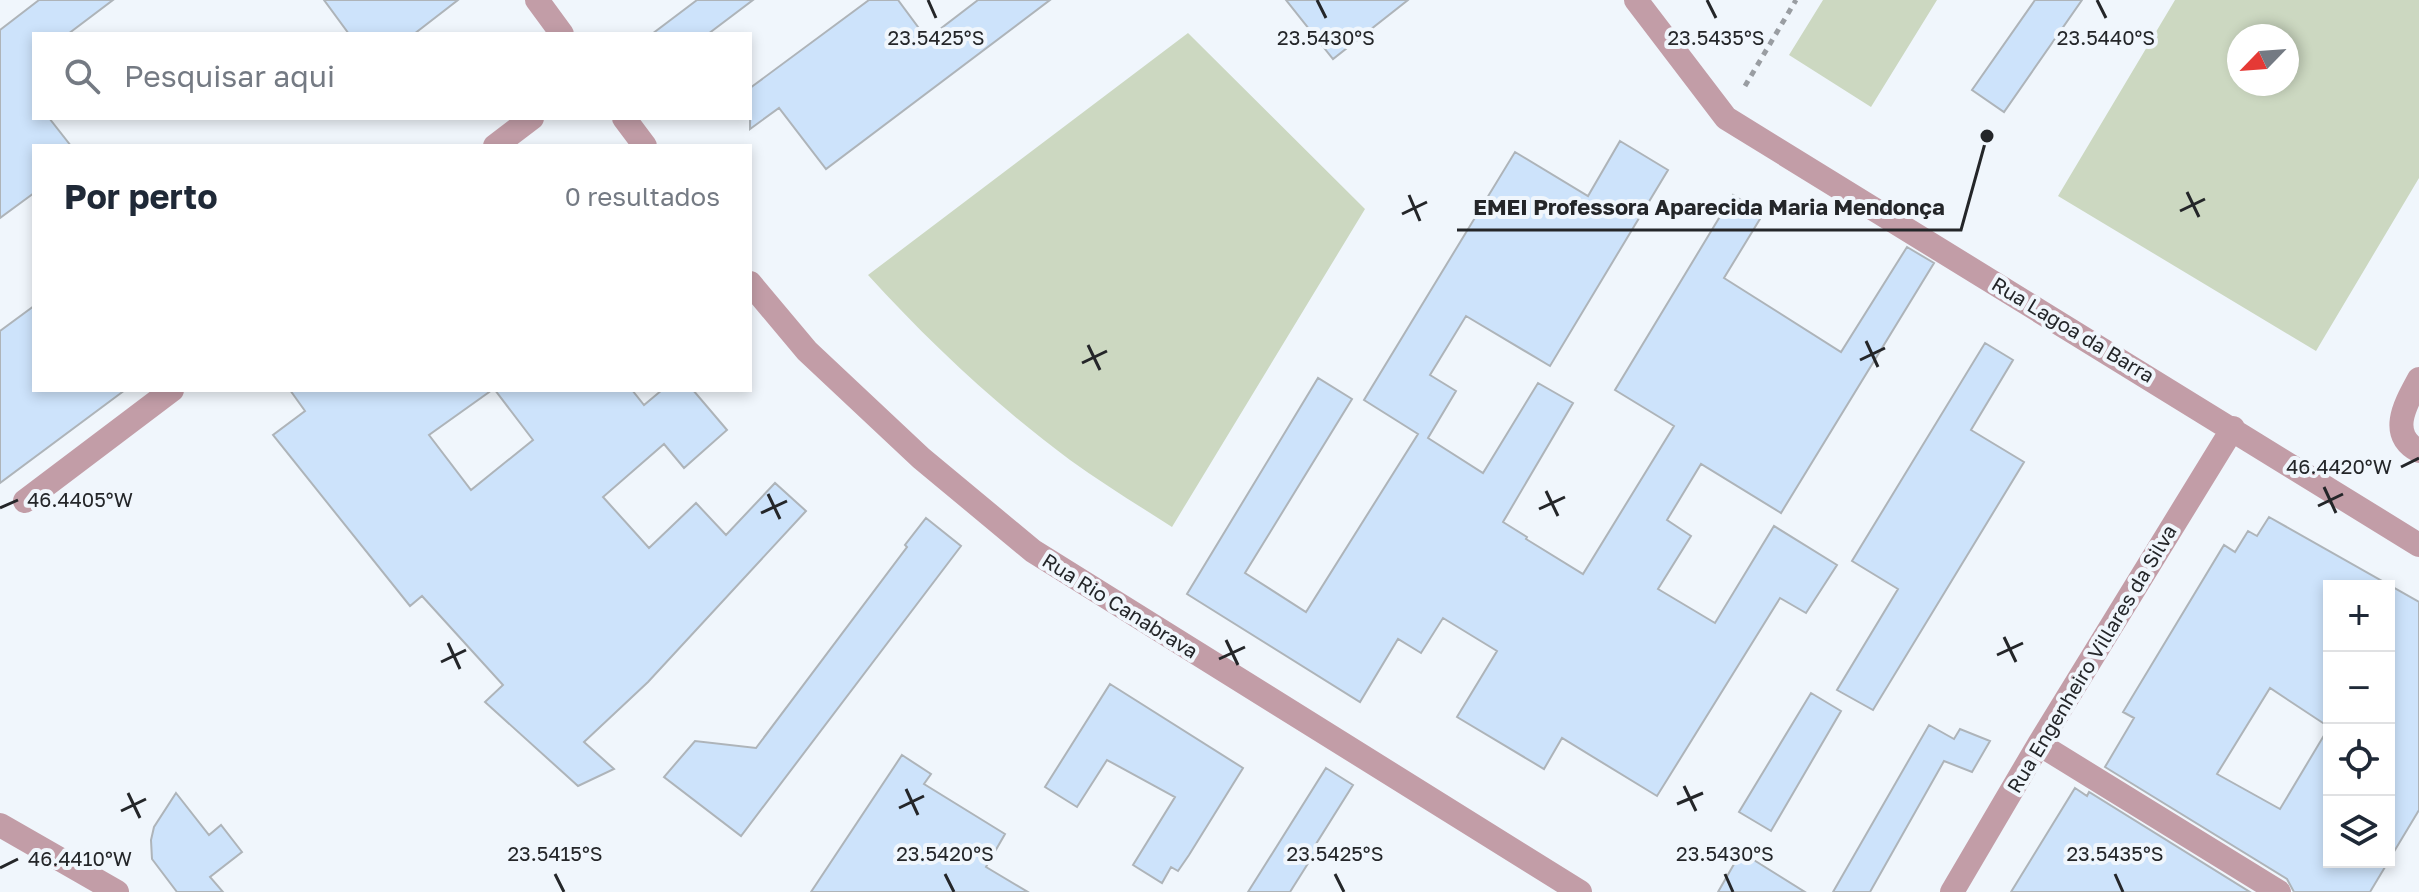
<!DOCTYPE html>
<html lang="pt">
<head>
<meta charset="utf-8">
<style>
  :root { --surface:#fff; --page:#f6f6f7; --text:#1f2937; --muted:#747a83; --line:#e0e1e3 }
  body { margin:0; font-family:"Golos Text",sans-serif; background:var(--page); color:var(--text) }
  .controls { position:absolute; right:24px; bottom:24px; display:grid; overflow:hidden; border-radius:0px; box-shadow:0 4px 12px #0003 }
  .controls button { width:72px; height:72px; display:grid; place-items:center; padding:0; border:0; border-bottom:2px solid var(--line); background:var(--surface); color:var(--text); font:40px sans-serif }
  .compass { position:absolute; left:2227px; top:24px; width:72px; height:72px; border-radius:50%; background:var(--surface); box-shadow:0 4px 12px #0003; rotate:245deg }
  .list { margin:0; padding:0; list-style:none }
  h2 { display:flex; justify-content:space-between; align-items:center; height:104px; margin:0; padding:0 32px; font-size:34px }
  h2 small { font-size:26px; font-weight:400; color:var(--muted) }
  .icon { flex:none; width:44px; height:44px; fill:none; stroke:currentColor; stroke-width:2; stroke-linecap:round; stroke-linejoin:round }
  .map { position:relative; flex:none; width:2419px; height:892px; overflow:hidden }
  .search { position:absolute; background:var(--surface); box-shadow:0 4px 12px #0003; left:32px; top:32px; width:720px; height:88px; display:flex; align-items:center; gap:20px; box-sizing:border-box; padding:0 28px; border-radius:0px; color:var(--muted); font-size:30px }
  .panel { position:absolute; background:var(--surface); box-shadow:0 4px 12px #0003; left:32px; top:144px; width:720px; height:248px; border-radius:0px }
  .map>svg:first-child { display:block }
  .green { fill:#ccd8c1; fill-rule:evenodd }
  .building { fill:#cde3fb; stroke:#aeb4b9; stroke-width:2 }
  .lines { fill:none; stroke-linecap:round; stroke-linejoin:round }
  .path { stroke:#999da2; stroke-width:5; stroke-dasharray:6 6; stroke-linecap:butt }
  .minor { stroke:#c29da7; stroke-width:24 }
  .ticks { fill:none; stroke:#242629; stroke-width:3 }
  .labels { text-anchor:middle; stroke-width:8; stroke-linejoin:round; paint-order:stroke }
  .street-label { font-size:20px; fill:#242629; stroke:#f0f6fc }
  .ticks-label { font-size:20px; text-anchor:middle; fill:#242629; stroke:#f0f6fc; stroke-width:8; stroke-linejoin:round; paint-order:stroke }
  .leader { fill:none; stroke:#242629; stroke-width:3 }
  .callout-dot { fill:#242629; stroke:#f0f6fc; stroke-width:3 }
  .callout-label { font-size:22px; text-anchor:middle; font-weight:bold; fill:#242629; stroke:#f0f6fc; stroke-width:8; stroke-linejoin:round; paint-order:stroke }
</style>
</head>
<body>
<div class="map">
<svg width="2419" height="892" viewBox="0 0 2419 892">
  <rect width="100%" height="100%" fill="#f0f6fc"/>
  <path class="green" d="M 1823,0 L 1937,0 L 1871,107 L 1789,55 Z
    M 2175,0 L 2419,0 L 2419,178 L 2316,351 L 2058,196 ZM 2287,36 L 2287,84 L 2239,84 L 2239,36 Z
    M 1188,33 L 1365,209 L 1172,527 C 1138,505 1103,484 1070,460 C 996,405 930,343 868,275 Z"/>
  <path class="building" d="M 39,0 L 113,0 L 68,34 L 34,34 L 34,118 L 49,118 L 71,146 L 34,146 L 34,193 L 0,218 L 0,30 Z
    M 324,0 L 458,0 L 414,34 L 349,34 Z
    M 697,0 L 753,0 L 708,34 L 652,34 Z
    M 869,0 L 898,0 L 927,39 L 978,0 L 1050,0 L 826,169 L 779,108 L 750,129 L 750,88 Z
    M 1286,0 L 1408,0 L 1333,59 Z
    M 2035,0 L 2082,0 L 2004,112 L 1972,90 Z
    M 1620,141 L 1668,170 L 1550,366 L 1466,316 L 1430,375 L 1456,391 L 1428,438 L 1483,473 L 1538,383 L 1573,403 L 1503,522 L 1527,537 L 1526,539 L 1583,574 L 1674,426 L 1615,390 L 1733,195 L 1763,214 L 1724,278 L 1841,352 L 1907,247 L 1934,263 L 1781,513 L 1701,464 L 1667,520 L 1691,536 L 1658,589 L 1715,623 L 1774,526 L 1837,565 L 1806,613 L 1780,598 L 1657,796 L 1562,738 L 1544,769 L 1457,717 L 1497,651 L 1443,618 L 1421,653 L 1398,639 L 1360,702 L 1187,594 L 1318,378 L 1352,399 L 1245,573 L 1306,612 L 1418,434 L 1364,400 L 1515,152 L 1588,196 Z
    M 34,306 L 34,390 L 125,390 L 0,483 L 0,331 Z
    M 1985,343 L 2013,360 L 1971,430 L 2024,462 L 1873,710 L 1837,690 L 1898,589 L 1852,561 Z
    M 290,390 L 492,390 L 429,435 L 471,490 L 533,440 L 495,390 L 632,390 L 644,405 L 662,390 L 693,390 L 727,430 L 684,468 L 664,444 L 603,497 L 649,548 L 696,503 L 726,535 L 775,483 L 806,511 L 648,682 L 584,742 L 614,769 L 578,786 L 485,702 L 503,685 L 422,596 L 410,606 L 273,435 L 305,411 Z
    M 2269,517 L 2419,602 L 2419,810 L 2389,860 L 2389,586 L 2329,586 L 2329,727 L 2270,688 L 2217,774 L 2280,809 L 2329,727 L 2329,862 L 2388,862 L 2370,892 L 2294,892 L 2287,879 L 2105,767 L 2134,718 L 2123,712 L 2224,545 L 2235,552 L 2248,531 L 2257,536 Z
    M 926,518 L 961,546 L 741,836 L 664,777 L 695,741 L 756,748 L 907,547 L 905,545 Z
    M 1110,684 L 1243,768 L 1189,855 L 1178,871 L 1171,867 L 1162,883 L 1133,865 L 1175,797 L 1107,760 L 1077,807 L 1045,787 Z
    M 1811,693 L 1841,711 L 1771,831 L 1739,812 Z
    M 1929,725 L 1954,739 L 1960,729 L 1990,741 L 1972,772 L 1944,761 L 1870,892 L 1833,892 Z
    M 902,755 L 931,774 L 924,784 L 1005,834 L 986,867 L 1028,892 L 811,892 Z
    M 1326,768 L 1353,785 L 1316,844 L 1319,846 L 1290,892 L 1248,892 Z
    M 2075,788 L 2087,796 L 2089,792 L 2250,892 L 2011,892 Z
    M 176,793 L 209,835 L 221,825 L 242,852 L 210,877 L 223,892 L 177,892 L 152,859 L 151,840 L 154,827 Z
    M 1741,852 L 1805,892 L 1718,892 Z"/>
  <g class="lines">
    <path class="path" d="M 1745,86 L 1796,0"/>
    <path class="minor" d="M 537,0 L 562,34
      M 1636,0 L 1726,118 L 2419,545
      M 624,118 L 645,146
      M 495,146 L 532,118
      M 750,283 L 807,351 L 921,458 L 1033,551 L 1580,892
      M 2419,379 C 2406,403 2387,434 2419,451
      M 25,501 L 172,390
      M 2039,744 L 2279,892
      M 0,825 L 117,892
      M 1952,892 L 2039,744 L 2233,428"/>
  </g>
  <path class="ticks" d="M 928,0 L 936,18M 1317,0 L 1326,18M 1707,0 L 1716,18M 2097,0 L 2106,18M 2187,192 L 2199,217M 1409,195 L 1420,221M 2180,211 L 2205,199M 1402,214 L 1427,202M 1866,341 L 1878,367M 1088,345 L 1100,370M 1860,360 L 1885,348M 1082,363 L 1107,351M 2401,467 L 2419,458M 2324,487 L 2336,513M 1546,491 L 1558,516M 768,494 L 780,519M 2318,506 L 2343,494M 0,508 L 18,500M 1539,509 L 1565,497M 761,513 L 787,501M 2004,637 L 2016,662M 1226,640 L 1238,665M 448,643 L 460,669M 1997,655 L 2023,643M 1219,659 L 1245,647M 441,662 L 466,650M 1684,786 L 1696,811M 906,789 L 918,815M 128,793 L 140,818M 1677,804 L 1703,793M 899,808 L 924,796M 121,811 L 146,799M 0,868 L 18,859M 555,874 L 564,892M 945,874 L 954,892M 1335,874 L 1344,892M 1725,874 L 1733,892M 2115,874 L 2123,892"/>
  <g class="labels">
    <g class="street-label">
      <text transform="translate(2073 330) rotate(31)" y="7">Rua Lagoa da Barra</text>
      <text transform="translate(1120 606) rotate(32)" y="7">Rua Rio Canabrava</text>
      <text transform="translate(2092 659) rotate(-59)" y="7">Rua Engenheiro Villares da Silva</text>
    </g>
  </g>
  <g class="ticks-label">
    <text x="936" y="45">23.5425°S</text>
    <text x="1716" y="45">23.5435°S</text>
    <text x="1326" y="45">23.5430°S</text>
    <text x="2106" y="45">23.5440°S</text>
    <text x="2339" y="474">46.4420°W</text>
    <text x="80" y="507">46.4405°W</text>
    <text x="555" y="861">23.5415°S</text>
    <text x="945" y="861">23.5420°S</text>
    <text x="1335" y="861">23.5425°S</text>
    <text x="1725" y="861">23.5430°S</text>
    <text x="2115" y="861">23.5435°S</text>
    <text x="80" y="866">46.4410°W</text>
  </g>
  <path class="leader" d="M1987 136L1961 230H1457"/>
  <circle class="callout-dot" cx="1987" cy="136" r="8"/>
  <g class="callout-label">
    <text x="1709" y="215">EMEI Professora Aparecida Maria Mendonça</text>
  </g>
</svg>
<div class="controls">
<button>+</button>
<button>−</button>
<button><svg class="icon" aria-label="locate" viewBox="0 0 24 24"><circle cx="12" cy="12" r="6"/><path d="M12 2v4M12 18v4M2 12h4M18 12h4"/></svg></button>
<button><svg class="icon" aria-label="layers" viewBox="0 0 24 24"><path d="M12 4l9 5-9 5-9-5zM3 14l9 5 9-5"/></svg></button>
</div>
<svg class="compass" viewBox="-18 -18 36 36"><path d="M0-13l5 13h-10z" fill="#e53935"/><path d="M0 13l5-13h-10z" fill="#747a83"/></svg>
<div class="search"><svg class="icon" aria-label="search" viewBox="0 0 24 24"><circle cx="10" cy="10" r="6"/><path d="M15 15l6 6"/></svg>Pesquisar aqui</div>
<section class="panel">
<h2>Por perto<small>0 resultados</small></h2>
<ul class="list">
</ul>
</section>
</div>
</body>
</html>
